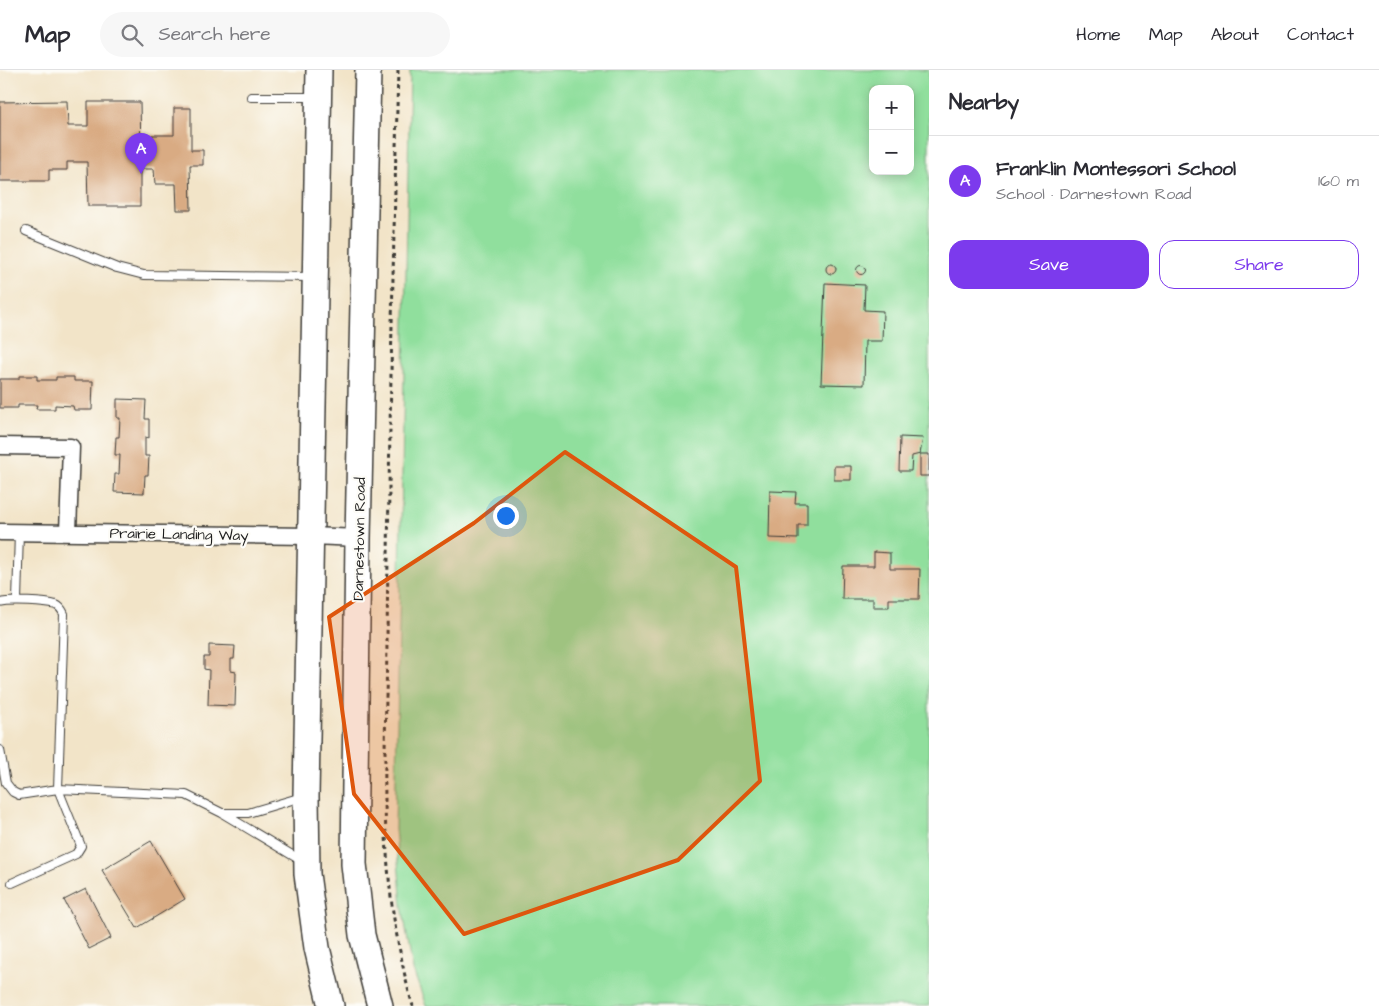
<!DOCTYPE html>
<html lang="en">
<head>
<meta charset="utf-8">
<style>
  :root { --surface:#fff; --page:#f7f7f7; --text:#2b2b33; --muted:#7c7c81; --line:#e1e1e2; --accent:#7c3aed }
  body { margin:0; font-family:"Architects Daughter",sans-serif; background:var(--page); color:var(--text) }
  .controls { position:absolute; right:15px; top:15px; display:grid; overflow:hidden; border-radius:10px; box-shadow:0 2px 12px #0003 }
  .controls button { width:45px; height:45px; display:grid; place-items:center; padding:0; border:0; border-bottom:1px solid var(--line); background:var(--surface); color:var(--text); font:25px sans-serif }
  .you { position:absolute; left:505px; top:445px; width:18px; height:18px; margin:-12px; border:4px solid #fff; border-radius:50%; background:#1a73e8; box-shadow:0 0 0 8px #1a73e833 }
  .badge { display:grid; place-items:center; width:32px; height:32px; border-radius:50%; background:var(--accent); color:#fff; font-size:16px; font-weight:700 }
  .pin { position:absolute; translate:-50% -41px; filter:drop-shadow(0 1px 2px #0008) }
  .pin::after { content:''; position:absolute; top:26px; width:18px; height:15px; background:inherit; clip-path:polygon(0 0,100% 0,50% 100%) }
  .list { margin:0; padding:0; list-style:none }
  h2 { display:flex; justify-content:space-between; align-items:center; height:65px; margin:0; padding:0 20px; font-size:21px }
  h2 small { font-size:16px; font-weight:400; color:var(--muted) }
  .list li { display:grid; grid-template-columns:32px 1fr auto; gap:15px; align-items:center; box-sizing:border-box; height:90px; padding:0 20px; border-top:1px solid var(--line) }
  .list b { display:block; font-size:19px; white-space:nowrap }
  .list p { margin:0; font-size:16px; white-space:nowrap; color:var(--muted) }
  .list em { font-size:16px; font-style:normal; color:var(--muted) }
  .actions { display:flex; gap:10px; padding:15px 20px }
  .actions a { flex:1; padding:11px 0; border:1px solid var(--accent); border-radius:15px; text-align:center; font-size:18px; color:var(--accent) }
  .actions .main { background:var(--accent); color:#fff }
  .icon { flex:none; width:28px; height:28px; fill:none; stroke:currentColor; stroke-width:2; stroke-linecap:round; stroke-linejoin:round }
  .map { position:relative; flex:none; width:929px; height:936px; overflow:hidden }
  header { display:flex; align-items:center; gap:30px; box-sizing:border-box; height:70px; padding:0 25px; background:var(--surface); border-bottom:1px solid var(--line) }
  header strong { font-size:24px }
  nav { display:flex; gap:28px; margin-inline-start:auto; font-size:18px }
  .search { width:350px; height:45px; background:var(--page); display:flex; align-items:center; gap:12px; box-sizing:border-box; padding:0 18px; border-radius:28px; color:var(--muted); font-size:19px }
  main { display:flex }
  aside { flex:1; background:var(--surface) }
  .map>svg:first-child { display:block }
  .green { fill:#90df9d; stroke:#567e5c; fill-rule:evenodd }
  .building { fill:#d9ab83 }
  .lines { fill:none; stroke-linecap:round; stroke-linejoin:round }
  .service-casing { stroke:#3c3a36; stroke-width:10 }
  .minor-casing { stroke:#3c3a36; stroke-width:19 }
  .primary-casing { stroke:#3c3a36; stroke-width:28 }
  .path { stroke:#3c3a36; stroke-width:3; stroke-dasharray:4 4; stroke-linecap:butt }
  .service { stroke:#fff; stroke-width:8 }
  .minor { stroke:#fff; stroke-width:16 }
  .primary { stroke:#fff; stroke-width:25 }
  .marked { fill:#de560d; fill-opacity:0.2; stroke:#de560d; stroke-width:4; stroke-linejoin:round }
  .labels { text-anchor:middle; stroke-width:4.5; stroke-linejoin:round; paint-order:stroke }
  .street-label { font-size:15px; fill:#1c1c1c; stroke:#fdfcf7 }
</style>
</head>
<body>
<header>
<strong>Map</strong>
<div class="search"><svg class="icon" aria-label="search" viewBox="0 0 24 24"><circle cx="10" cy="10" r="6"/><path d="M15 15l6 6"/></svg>Search here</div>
<nav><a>Home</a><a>Map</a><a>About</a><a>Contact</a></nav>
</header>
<main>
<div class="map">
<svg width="929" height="936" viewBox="0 0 929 936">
  <rect width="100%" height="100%" fill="#fdfcf7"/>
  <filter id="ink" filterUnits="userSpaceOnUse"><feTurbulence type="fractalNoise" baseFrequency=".02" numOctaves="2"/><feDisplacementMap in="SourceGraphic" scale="10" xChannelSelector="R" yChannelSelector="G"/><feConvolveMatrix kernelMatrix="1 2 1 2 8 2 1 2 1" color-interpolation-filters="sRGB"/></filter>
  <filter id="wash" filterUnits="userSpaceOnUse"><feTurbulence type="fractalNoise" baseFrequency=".0096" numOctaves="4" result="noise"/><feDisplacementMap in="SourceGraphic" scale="20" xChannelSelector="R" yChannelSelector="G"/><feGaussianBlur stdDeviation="1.12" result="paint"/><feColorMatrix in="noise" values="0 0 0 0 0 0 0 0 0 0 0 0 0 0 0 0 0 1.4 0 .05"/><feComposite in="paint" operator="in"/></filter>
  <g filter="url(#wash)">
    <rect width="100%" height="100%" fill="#f2e4c8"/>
    <path class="green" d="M 410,0 L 929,0 L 929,936 L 426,936 L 413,900 L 402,836 L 395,759 ZM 873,19 L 910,19 L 910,101 L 873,101 Z"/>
    <g id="blocks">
      <path class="building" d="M 67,31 L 68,56 L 88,56 L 88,32 L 140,32 L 141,83 L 152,83 L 152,65 L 174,65 L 174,38 L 191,38 L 191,80 L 203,80 L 203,95 L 190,95 L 191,140 L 177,140 L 176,114 L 155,114 L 154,99 L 140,99 L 140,136 L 88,136 L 87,92 L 67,92 L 67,100 L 49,100 L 49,111 L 0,111 L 0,32 Z
        M826 199a5 5 0 1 1 10 0a5 5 0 1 1-10 0Z
        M856.5 200a4.5 4.5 0 1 1 9 0a4.5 4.5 0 1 1-9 0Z
        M 825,213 L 865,215 L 864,240 L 883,241 L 882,271 L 865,271 L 864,315 L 821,314 Z
        M 19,306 L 37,306 L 37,310 L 56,310 L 56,307 L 74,307 L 74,311 L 93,311 L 92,340 L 74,340 L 73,336 L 55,335 L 55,339 L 36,339 L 37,335 L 18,335 L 18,338 L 0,338 L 0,309 L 19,309 Z
        M 117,329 L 146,330 L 145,349 L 149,349 L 149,368 L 145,367 L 145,386 L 149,386 L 148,405 L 145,405 L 144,423 L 114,422 L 115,404 L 119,404 L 120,385 L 115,385 L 116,367 L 119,367 L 120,348 L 117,348 Z
        M 900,367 L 923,368 L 920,384 L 912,386 L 911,401 L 899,401 Z
        M 920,384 L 929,384 L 929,406 L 920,406 Z
        M 834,396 L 851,396 L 851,410 L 834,410 Z
        M 770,421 L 796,422 L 795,433 L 807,433 L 807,455 L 798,455 L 798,469 L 769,468 Z
        M 874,482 L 890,483 L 890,499 L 920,499 L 919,529 L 889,529 L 889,537 L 873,537 L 873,529 L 842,529 L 843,496 L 874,496 Z
        M 209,575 L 235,576 L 234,589 L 231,589 L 231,601 L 236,602 L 235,636 L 208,635 L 209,600 L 204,599 L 204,587 L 209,587 Z
        M 151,771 L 185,829 L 137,858 L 102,800 Z
        M 86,819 L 111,868 L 89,879 L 64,830 Z"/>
    </g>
  </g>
  <g filter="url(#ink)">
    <use href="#blocks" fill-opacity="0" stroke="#3c3a36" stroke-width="1"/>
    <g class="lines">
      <g class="service-casing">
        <path id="service" d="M 251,27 L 316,27
          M 26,161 L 117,198 L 144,205 L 313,207
          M 17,531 L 19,462
          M 0,533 C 10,530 46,532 56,535 C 61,537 62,540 64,544 L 58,719 L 81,776 L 76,784 L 12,813
          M 0,680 L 6,713 L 13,722 L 19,725 L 58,719 L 186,725 L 222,743 L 302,791
          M 224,743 L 248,743 L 302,727"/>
      </g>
      <g class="minor-casing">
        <path id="minor" d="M 0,376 L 71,377 L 68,462
          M 0,462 L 312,466 L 358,468"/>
      </g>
      <g class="primary-casing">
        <path id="primary" d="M 319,0 L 306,726 L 307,804 L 317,878 L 331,936
          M 368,0 L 358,468 L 354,794 L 362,865 L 380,936"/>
      </g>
      <path class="path" d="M 398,0 C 393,190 389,380 387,571 C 386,676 378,783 401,886 C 404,903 408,920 413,936"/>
      <use href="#service" class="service"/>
      <use href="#minor" class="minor"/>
      <use href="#primary" class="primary"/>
    </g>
  </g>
  <path class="marked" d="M 565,382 L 736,497 L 760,711 L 678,790 L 464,864 L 354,724 L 329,547 L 474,453 Z"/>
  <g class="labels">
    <g class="street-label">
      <text transform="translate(179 464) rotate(1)" y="5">Prairie Landing Way</text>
      <text transform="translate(359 469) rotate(-89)" y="5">Darnestown Road</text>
    </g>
  </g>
</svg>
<div class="controls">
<button>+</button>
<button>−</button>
</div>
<div class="you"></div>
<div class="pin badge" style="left:141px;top:104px">A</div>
</div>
<aside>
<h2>Nearby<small></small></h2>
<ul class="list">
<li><span class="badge">A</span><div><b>Franklin Montessori School</b><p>School · Darnestown Road</p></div><em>160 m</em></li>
</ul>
<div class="actions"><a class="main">Save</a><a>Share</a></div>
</aside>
</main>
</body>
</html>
